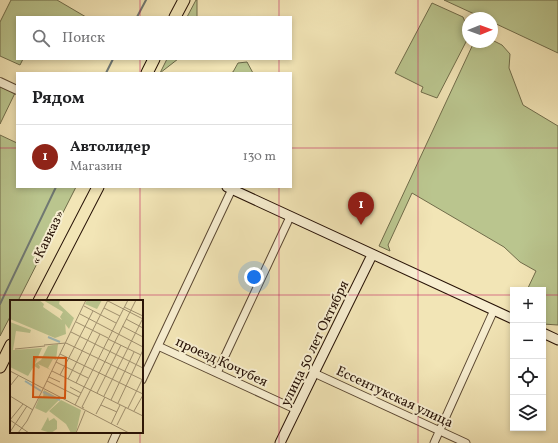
<!DOCTYPE html>
<html lang="ru">
<head>
<meta charset="utf-8">
<style>
  :root { --surface:#fff; --page:#f6f6f6; --text:#202124; --muted:#757577; --line:#e0e0e0; --accent:#8f2418 }
  body { margin:0; font-family:Vollkorn,serif; background:var(--page); color:var(--text) }
  .controls { position:absolute; right:12px; bottom:12px; display:grid; overflow:hidden; border-radius:0px; box-shadow:0 2px 6px #0003 }
  .controls button { width:36px; height:36px; display:grid; place-items:center; padding:0; border:0; border-bottom:1px solid var(--line); background:var(--surface); color:var(--text); font:20px sans-serif }
  .compass { position:absolute; left:462px; top:12px; width:36px; height:36px; border-radius:50%; background:var(--surface); box-shadow:0 2px 6px #0003; rotate:89deg }
  .you { position:absolute; left:254px; top:277px; width:14px; height:14px; margin:-10px; border:3px solid #fff; border-radius:50%; background:#1a73e8; box-shadow:0 0 0 6px #1a73e833 }
  .badge { display:grid; place-items:center; width:26px; height:26px; border-radius:50%; background:var(--accent); color:#fff; font-size:13px; font-weight:700 }
  .pin { position:absolute; translate:-50% -33px; filter:drop-shadow(0 1px 2px #0008) }
  .pin::after { content:''; position:absolute; top:21px; width:14px; height:12px; background:inherit; clip-path:polygon(0 0,100% 0,50% 100%) }
  .list { margin:0; padding:0; list-style:none }
  h2 { display:flex; justify-content:space-between; align-items:center; height:52px; margin:0; padding:0 16px; font-size:17px }
  h2 small { font-size:13px; font-weight:400; color:var(--muted) }
  .list li { display:grid; grid-template-columns:26px 1fr auto; gap:12px; align-items:center; box-sizing:border-box; height:64px; padding:0 16px; border-top:1px solid var(--line) }
  .list b { display:block; font-size:15px; white-space:nowrap }
  .list p { margin:0; font-size:13px; white-space:nowrap; color:var(--muted) }
  .list em { font-size:13px; font-style:normal; color:var(--muted) }
  .icon { flex:none; width:22px; height:22px; fill:none; stroke:currentColor; stroke-width:2; stroke-linecap:round; stroke-linejoin:round }
  .map { position:relative; flex:none; width:558px; height:443px; overflow:hidden }
  .search { position:absolute; background:var(--surface); box-shadow:0 2px 6px #0003; left:16px; top:16px; width:276px; height:44px; display:flex; align-items:center; gap:10px; box-sizing:border-box; padding:0 14px; border-radius:0px; color:var(--muted); font-size:15px }
  .panel { position:absolute; background:var(--surface); box-shadow:0 2px 6px #0003; left:16px; top:72px; width:276px; height:116px; border-radius:0px }
  .map>svg:first-child { display:block }
  .green { fill:#bac58e; stroke:#706c4a }
  .lines { fill:none; stroke-linecap:round; stroke-linejoin:round }
  .stream { stroke:#707872; stroke-width:2 }
  .minor-casing { stroke:#5a4732; stroke-width:9 }
  .tertiary-casing { stroke:#5a4732; stroke-width:10 }
  .secondary-casing { stroke:#271206; stroke-width:11 }
  .trunk-casing { stroke:#271206; stroke-width:13 }
  .minor { stroke:#f7eed0; stroke-width:7 }
  .tertiary { stroke:#f7eed0; stroke-width:8 }
  .secondary { stroke:#f7eed0; stroke-width:9 }
  .trunk { stroke:#f2e5b6; stroke-width:11 }
  .grid { fill:none; stroke:#c2185b; stroke-width:1; stroke-opacity:0.55 }
  .labels { text-anchor:middle; stroke-width:4; stroke-linejoin:round; paint-order:stroke }
  .street-label { font-size:14px; fill:#271206; stroke:#f7eed0 }
  .inset-river { fill:none; stroke:#a0bcba; stroke-width:2 }
  .inset-road { fill:none; stroke:#a19170; stroke-width:1 }
  .view { fill:#de550c; fill-opacity:0.15; stroke:#de550c; stroke-width:2 }
  .inset-edge { fill:none; stroke:#271206; stroke-width:2 }
</style>
</head>
<body>
<div class="map">
<svg width="558" height="443" viewBox="0 0 558 443">
  <rect width="100%" height="100%" fill="#f2e5b6"/>
  <filter id="stains"><feTurbulence type="fractalNoise" baseFrequency=".005" numOctaves="4"/><feColorMatrix values="0 0 0 0 .2 0 0 0 0 .09 0 0 0 0 .02 0 0 0 .5 -.17"/></filter>
  <radialGradient id="worn" r=".72"><stop offset=".6" stop-color="#630" stop-opacity="0"/><stop offset="1" stop-color="#630" stop-opacity=".3"/></radialGradient>
  <path class="green" d="M 11,0 L 57,0 L 86,17 L 17,17 L 17,59 L 23,59 L 20,65 L 0,56 L 0,22 Z
    M 196,0 L 197,0 L 197,17 L 187,17 Z
    M 444,0 L 558,0 L 558,53 L 492,22 L 492,18 L 483,18 Z
    M 432,3 L 463,17 L 468,29 L 468,38 L 437,98 L 421,92 L 423,87 L 395,73 Z
    M 492,40 L 502,45 L 510,54 L 509,68 L 523,105 L 558,126 L 558,325 L 543,324 L 543,290 L 527,290 L 536,271 L 520,262 L 504,247 L 412,193 L 388,245 L 390,251 L 379,246 L 474,42 L 492,42 Z
    M 167,59 L 178,59 L 160,73 Z
    M 247,62 L 253,73 L 230,73 L 233,72 L 238,63 Z
    M 0,87 L 15,93 L 0,124 Z
    M 0,135 L 17,143 L 17,187 L 76,187 L 18,301 L 11,301 L 11,315 L 0,336 Z"/>
  <g class="lines">
    <path class="stream" d="M 137,17 L 146,0
      M 106,73 L 113,59
      M 0,304 L 56,187"/>
    <g class="minor-casing">
      <path id="minor" d="M 158,346 L 297,410
        M 217,373 L 290,217
        M 314,373 L 466,443
        M 142,380 L 232,189
        M 112,443 L 117,432
        M 434,443 L 494,310"/>
    </g>
    <g class="tertiary-casing">
      <path id="tertiary" d="M 0,82 L 17,90"/>
    </g>
    <g class="secondary-casing">
      <path id="secondary" d="M 227,187 L 513,319
        M 543,333 L 558,340
        M 280,443 L 314,373 L 372,255"/>
    </g>
    <g class="trunk-casing">
      <path id="trunk" d="M 175,17 L 184,0
        M 147,73 L 154,59
        M 39,301 L 98,187
        M 0,367 L 11,345"/>
    </g>
    <use href="#minor" class="minor"/>
    <use href="#tertiary" class="tertiary"/>
    <use href="#secondary" class="secondary"/>
    <use href="#trunk" class="trunk"/>
  </g>
  <path class="grid" d="M 140,0 L 140,17M 279,0 L 279,17M 418,0 L 418,443M 140,59 L 140,73M 279,59 L 279,73M 0,148 L 17,148M 291,148 L 558,148M 140,187 L 140,301M 279,187 L 279,443M 0,295 L 513,295M 543,295 L 558,295M 140,432 L 140,443"/>
  <g class="labels">
    <g class="street-label">
      <text transform="translate(47 237) rotate(-64)" y="5">«Кавказ»</text>
      <text transform="translate(314 343) rotate(-64)" y="5">улица 50 лет Октября</text>
      <text transform="translate(222 361) rotate(25)" y="5">проезд Кочубея</text>
      <text transform="translate(395 396) rotate(25)" y="5">Ессентукская улица</text>
    </g>
  </g>
  <g transform="translate(10 300)">
    <rect width="133" height="133" fill="#f2e5b6"/>
    <path d="M 0,0 L 29,0 L 34,4 L 33,7 L 55,22 L 56,34 L 45,38 L 0,19 ZM 33,0 L 50,0 L 49,4 L 64,18 L 59,29 L 50,17 L 53,12 ZM 77,0 L 92,0 L 87,9 L 75,4 ZM 0,22 L 21,30 L 20,33 L 6,31 L 3,50 L 32,48 L 25,64 L 31,60 L 38,46 L 48,44 L 46,60 L 43,59 L 38,68 L 41,70 L 28,64 L 30,67 L 29,69 L 24,66 L 18,76 L 0,67 ZM 34,90 L 50,99 L 36,113 L 25,108 L 30,96 L 33,97 ZM 51,100 L 71,110 L 66,133 L 61,133 L 56,124 L 39,111 ZM 38,117 L 39,121 L 44,118 L 47,121 L 47,129 L 41,133 L 31,130 Z" fill="#bac58e"/>
    <path class="inset-river" d="M 38,37 L 50,42M 15,81 L 31,91M 33,92 L 50,100"/>
    <path class="inset-road" d="M 96,0 L 133,19M 74,6 L 106,23M 114,7 L 133,16M 94,8 L 110,16M 70,14 L 133,47M 116,19 L 133,28M 66,22 L 98,38M 112,26 L 133,37M 61,32 L 133,68M 98,39 L 131,55M 34,45 L 56,43 L 133,80M 5,49 L 35,46M 50,54 L 133,94M 46,62 L 78,78M 0,71 L 119,133M 42,71 L 133,116M 50,75 L 83,11M 39,77 L 50,82M 58,79 L 98,0M 37,81 L 69,97M 66,83 L 90,34M 0,86 L 8,76M 60,87 L 71,93M 33,89 L 76,0M 87,93 L 111,45M 0,96 L 23,110M 94,96 L 133,18M 101,100 L 124,52M 108,103 L 133,50M 65,105 L 118,0M 91,105 L 107,112M 74,108 L 72,107 L 126,0M 118,108 L 133,78M 124,111 L 133,95M 86,114 L 95,97M 0,120 L 19,133M 0,120 L 13,104M 101,124 L 110,105M 107,125 L 116,107M 0,132 L 17,106M 8,133 L 17,121 L 33,89M 66,133 L 75,111"/>
    <path class="view" d="M 24,57 L 56,58 L 55,98 L 23,97 Z"/>
    <rect width="133" height="133" class="inset-edge"/>
  </g>
  <rect width="100%" height="100%" filter="url(#stains)"/>
  <rect width="100%" height="100%" fill="url(#worn)"/>
</svg>
<div class="controls">
<button>+</button>
<button>−</button>
<button><svg class="icon" aria-label="locate" viewBox="0 0 24 24"><circle cx="12" cy="12" r="6"/><path d="M12 2v4M12 18v4M2 12h4M18 12h4"/></svg></button>
<button><svg class="icon" aria-label="layers" viewBox="0 0 24 24"><path d="M12 4l9 5-9 5-9-5zM3 14l9 5 9-5"/></svg></button>
</div>
<svg class="compass" viewBox="-18 -18 36 36"><path d="M0-13l5 13h-10z" fill="#e53935"/><path d="M0 13l5-13h-10z" fill="#757577"/></svg>
<div class="you"></div>
<div class="pin badge" style="left:361px;top:225px">1</div>
<div class="search"><svg class="icon" aria-label="search" viewBox="0 0 24 24"><circle cx="10" cy="10" r="6"/><path d="M15 15l6 6"/></svg>Поиск</div>
<section class="panel">
<h2>Рядом<small></small></h2>
<ul class="list">
<li><span class="badge">1</span><div><b>Автолидер</b><p>Магазин</p></div><em>130 m</em></li>
</ul>
</section>
</div>
</body>
</html>
